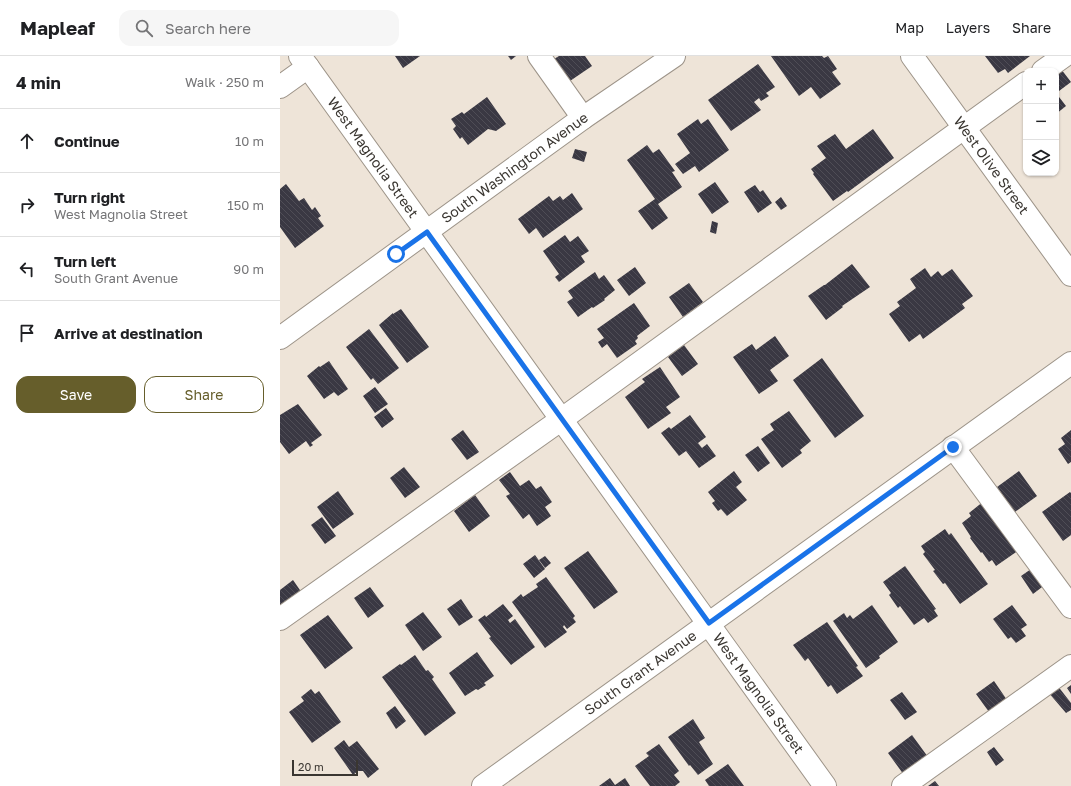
<!DOCTYPE html>
<html lang="en">
<head>
<meta charset="utf-8">
<style>
  :root { --surface:#fff; --page:#f6f6f6; --text:#202124; --muted:#757577; --line:#e0e0e0; --accent:#665e2b }
  body { margin:0; font-family:"Golos Text",sans-serif; background:var(--page); color:var(--text) }
  .controls { position:absolute; right:12px; top:12px; display:grid; overflow:hidden; border-radius:8px; box-shadow:0 1px 3px #0004 }
  .controls button { width:36px; height:36px; display:grid; place-items:center; padding:0; border:0; border-bottom:1px solid var(--line); background:var(--surface); color:var(--text); font:20px sans-serif }
  .scale { position:absolute; left:12px; bottom:10px; width:66px; box-sizing:border-box; padding-left:4px; border:2px solid #3a3631; border-top:0; font-size:11px; line-height:14px; white-space:nowrap; color:#3a3631; -webkit-text-stroke:3px #eee4d8; paint-order:stroke }
  .stop { position:absolute; width:12px; height:12px; margin:-9px; border:3px solid #1a73e8; border-radius:50%; background:#fff }
  .stop.end { background:#1a73e8; border-color:#fff; box-shadow:0 1px 4px #0008 }
  .list { margin:0; padding:0; list-style:none }
  h2 { display:flex; justify-content:space-between; align-items:center; height:52px; margin:0; padding:0 16px; font-size:17px }
  h2 small { font-size:13px; font-weight:400; color:var(--muted) }
  .list li { display:grid; grid-template-columns:26px 1fr auto; gap:12px; align-items:center; box-sizing:border-box; height:64px; padding:0 16px; border-top:1px solid var(--line) }
  .list b { display:block; font-size:15px; white-space:nowrap }
  .list p { margin:0; font-size:13px; white-space:nowrap; color:var(--muted) }
  .list em { font-size:13px; font-style:normal; color:var(--muted) }
  .actions { display:flex; gap:8px; padding:12px 16px }
  .actions a { flex:1; padding:9px 0; border:1px solid var(--accent); border-radius:12px; text-align:center; font-size:14px; color:var(--accent) }
  .actions .main { background:var(--accent); color:#fff }
  .icon { flex:none; width:22px; height:22px; fill:none; stroke:currentColor; stroke-width:2; stroke-linecap:round; stroke-linejoin:round }
  .map { position:relative; flex:none; width:791px; height:730px; overflow:hidden }
  header { display:flex; align-items:center; gap:24px; box-sizing:border-box; height:56px; padding:0 20px; background:var(--surface); border-bottom:1px solid var(--line) }
  header strong { font-size:19px }
  nav { display:flex; gap:22px; margin-inline-start:auto; font-size:14px }
  .search { width:280px; height:36px; background:var(--page); display:flex; align-items:center; gap:10px; box-sizing:border-box; padding:0 14px; border-radius:12px; color:var(--muted); font-size:15px }
  main { display:flex }
  aside { flex:1; background:var(--surface) }
  .map>svg:first-child { display:block }
  .building { fill:url(#building-back-hatch) }
  .lines { fill:none; stroke-linecap:round; stroke-linejoin:round }
  .minor-casing { stroke:#9d9489; stroke-width:24 }
  .minor { stroke:#fff; stroke-width:22 }
  .route { stroke:#1a73e8; stroke-width:5 }
  .labels { text-anchor:middle; stroke-width:4; stroke-linejoin:round; paint-order:stroke }
  .street-label { font-size:14px; fill:#3a3631; stroke:#eee4d8 }
</style>
</head>
<body>
<header>
<strong>Mapleaf</strong>
<div class="search"><svg class="icon" aria-label="search" viewBox="0 0 24 24"><circle cx="10" cy="10" r="6"/><path d="M15 15l6 6"/></svg>Search here</div>
<nav><a>Map</a><a>Layers</a><a>Share</a></nav>
</header>
<main>
<aside>
<h2>4 min<small>Walk · 250 m</small></h2>
<ul class="list">
<li><svg class="icon" aria-label="ahead" viewBox="0 0 24 24"><path d="M12 20V5M6 11l6-6 6 6"/></svg><div><b>Continue</b></div><em>10 m</em></li>
<li><svg class="icon" aria-label="right" viewBox="0 0 24 24"><path d="M7 20v-9h11M14 6l5 5-5 5"/></svg><div><b>Turn right</b><p>West Magnolia Street</p></div><em>150 m</em></li>
<li><svg class="icon" aria-label="left" viewBox="0 0 24 24"><path d="M17 20v-9H6M10 6l-5 5 5 5"/></svg><div><b>Turn left</b><p>South Grant Avenue</p></div><em>90 m</em></li>
<li><svg class="icon" aria-label="arrive" viewBox="0 0 24 24"><path d="M6 21V4h12l-3 4 3 4H6"/></svg><div><b>Arrive at destination</b></div></li>
</ul>
<div class="actions"><a class="main">Save</a><a>Share</a></div>
</aside>
<div class="map">
<svg width="791" height="730" viewBox="0 0 791 730">
  <defs>
    <pattern id="building-back-hatch" width="6" height="6" patternUnits="userSpaceOnUse"><rect width="6" height="6" fill="#3a3843"/><path d="M-1 5l2 2M0 0l6 6M5-1l2 2" fill="none" stroke="#4f4d56"/></pattern>
  </defs>
  <rect width="100%" height="100%" fill="#eee4d8"/>
  <path class="building" d="M 115,0 L 140,0 L 123,12 Z
    M 228,0 L 236,0 L 231,4 Z
    M 279,0 L 305,0 L 312,10 L 290,25 L 274,3 Z
    M 491,0 L 542,0 L 544,2 L 548,0 L 557,13 L 552,16 L 561,28 L 540,43 L 531,31 L 519,40 Z
    M 705,0 L 750,0 L 728,17 L 725,13 L 718,17 Z
    M 478,8 L 495,31 L 486,37 L 489,40 L 481,45 L 479,42 L 474,46 L 481,54 L 451,75 L 428,44 Z
    M 781,13 L 791,26 L 779,35 L 776,31 L 776,16 Z
    M 776,37 L 786,50 L 776,58 Z
    M 207,41 L 226,68 L 216,75 L 208,73 L 188,89 L 182,81 L 180,83 L 173,73 L 176,70 L 171,63 L 182,56 L 184,58 Z
    M 418,63 L 421,68 L 428,63 L 449,94 L 419,116 L 415,110 L 403,118 L 395,108 L 410,97 L 397,78 Z
    M 593,73 L 614,102 L 568,136 L 567,135 L 553,145 L 533,118 L 534,117 L 531,113 L 546,102 L 537,90 L 555,78 L 566,93 Z
    M 367,89 L 373,97 L 379,93 L 395,115 L 392,116 L 402,131 L 378,148 L 388,162 L 372,174 L 358,155 L 375,143 L 347,104 Z
    M 295,93 L 307,96 L 304,106 L 292,102 Z
    M 435,126 L 449,146 L 432,158 L 418,138 Z
    M 6,128 L 19,145 L 24,142 L 32,154 L 35,151 L 41,160 L 38,162 L 44,170 L 15,192 L 0,171 L 0,133 Z
    M 475,129 L 480,136 L 483,134 L 492,147 L 478,157 L 464,136 Z
    M 292,137 L 303,153 L 263,182 L 256,172 L 249,178 L 238,163 L 269,140 L 273,145 L 280,140 L 283,144 Z
    M 501,141 L 507,150 L 501,154 L 495,146 Z
    M 432,165 L 438,167 L 436,178 L 430,176 Z
    M 285,179 L 290,186 L 298,180 L 309,195 L 301,200 L 305,206 L 279,226 L 275,221 L 279,218 L 263,195 Z
    M 572,208 L 590,231 L 562,250 L 563,251 L 546,264 L 528,240 L 544,229 L 545,229 Z
    M 355,211 L 366,227 L 349,240 L 337,224 Z
    M 645,212 L 651,221 L 658,215 L 662,220 L 672,213 L 693,240 L 682,248 L 685,252 L 643,283 L 640,278 L 629,286 L 609,258 L 620,250 L 617,246 L 636,232 L 630,223 Z
    M 315,216 L 319,223 L 324,219 L 335,234 L 324,243 L 325,244 L 313,252 L 312,251 L 298,261 L 287,246 L 293,242 L 288,235 Z
    M 409,227 L 423,246 L 403,261 L 389,241 Z
    M 354,247 L 370,270 L 357,280 L 358,282 L 355,285 L 357,288 L 337,302 L 327,288 L 322,292 L 318,286 L 324,282 L 317,273 Z
    M 121,253 L 149,291 L 127,307 L 99,269 L 113,257 L 113,258 Z
    M 89,273 L 119,312 L 98,328 L 93,322 L 91,324 L 66,291 Z
    M 495,280 L 509,300 L 490,314 L 498,325 L 479,338 L 453,301 L 472,288 L 476,294 Z
    M 404,289 L 418,308 L 402,320 L 388,301 Z
    M 542,302 L 584,360 L 555,382 L 513,324 Z
    M 49,305 L 68,333 L 58,340 L 54,336 L 44,343 L 27,320 L 39,310 L 40,311 Z
    M 380,311 L 400,341 L 386,351 L 391,357 L 368,373 L 345,341 L 365,326 L 362,323 Z
    M 95,331 L 108,348 L 95,357 L 83,340 Z
    M 18,348 L 42,379 L 31,387 L 33,389 L 30,391 L 26,385 L 9,398 L 0,386 L 0,359 Z
    M 106,352 L 114,363 L 102,372 L 94,361 Z
    M 509,355 L 531,385 L 520,394 L 522,397 L 502,412 L 481,383 L 494,374 L 490,368 Z
    M 410,359 L 426,381 L 418,387 L 422,392 L 427,388 L 436,400 L 419,412 L 406,395 L 399,400 L 381,377 L 389,371 L 391,373 Z
    M 183,374 L 199,396 L 187,404 L 171,383 Z
    M 791,374 L 791,406 L 788,408 L 778,393 L 785,388 L 781,382 Z
    M 478,390 L 490,407 L 478,416 L 465,399 Z
    M 124,411 L 140,431 L 125,442 L 110,422 Z
    M 454,415 L 462,426 L 456,431 L 467,444 L 447,460 L 441,453 L 438,455 L 432,447 L 435,445 L 428,436 Z
    M 739,415 L 757,440 L 735,456 L 717,431 Z
    M 230,416 L 240,430 L 249,424 L 256,433 L 261,430 L 272,446 L 265,451 L 271,460 L 257,470 L 249,458 L 243,463 L 226,440 L 230,438 L 219,424 Z
    M 58,435 L 74,458 L 53,473 L 37,451 Z
    M 790,436 L 791,437 L 791,479 L 783,485 L 762,456 Z
    M 195,439 L 210,460 L 189,476 L 174,455 Z
    M 704,445 L 739,494 L 716,510 L 712,504 L 709,506 L 702,496 L 701,497 L 690,482 L 691,481 L 682,467 L 691,460 L 689,457 Z
    M 42,461 L 56,480 L 45,488 L 31,469 Z
    M 665,473 L 669,479 L 671,477 L 708,528 L 680,548 L 665,527 L 663,528 L 653,515 L 655,514 L 643,498 L 645,496 L 641,490 Z
    M 308,495 L 338,536 L 314,553 L 284,512 Z
    M 255,499 L 265,513 L 254,522 L 243,508 Z
    M 265,500 L 271,507 L 265,512 L 259,504 Z
    M 625,510 L 656,553 L 654,554 L 658,560 L 648,567 L 644,562 L 634,569 L 620,550 L 618,552 L 609,539 L 611,537 L 603,526 Z
    M 754,511 L 766,528 L 753,538 L 741,520 Z
    M 266,521 L 295,560 L 293,562 L 296,566 L 287,573 L 284,569 L 283,571 L 287,576 L 265,592 L 232,546 L 241,538 L 243,541 L 258,531 L 256,528 Z
    M 13,524 L 22,537 L 0,552 L 0,534 Z
    M 90,531 L 104,550 L 88,562 L 74,542 Z
    M 181,543 L 193,561 L 179,570 L 167,553 Z
    M 223,548 L 233,560 L 228,564 L 230,567 L 235,563 L 255,591 L 231,609 L 209,582 L 211,581 L 198,564 L 205,559 L 206,561 Z
    M 592,549 L 618,586 L 599,600 L 600,602 L 586,612 L 553,565 L 564,557 L 567,562 L 570,559 L 573,563 Z
    M 732,549 L 747,569 L 741,573 L 746,580 L 736,587 L 731,581 L 728,583 L 713,563 Z
    M 143,556 L 162,581 L 143,595 L 125,569 Z
    M 48,559 L 73,592 L 45,613 L 20,579 Z
    M 547,566 L 578,610 L 576,611 L 583,620 L 557,638 L 551,629 L 548,631 L 528,602 L 525,605 L 513,589 Z
    M 197,596 L 214,620 L 204,627 L 206,629 L 198,634 L 196,633 L 185,640 L 169,617 Z
    M 135,599 L 146,615 L 148,614 L 154,621 L 152,623 L 176,657 L 145,680 L 102,621 L 120,608 L 121,609 Z
    M 714,625 L 727,644 L 709,656 L 696,638 Z
    M 777,629 L 791,647 L 791,654 L 786,657 L 768,636 Z
    M 791,629 L 791,638 L 787,632 Z
    M 31,633 L 35,638 L 39,635 L 61,666 L 32,687 L 9,656 L 24,645 L 21,641 Z
    M 622,636 L 637,656 L 625,664 L 610,644 Z
    M 115,650 L 126,665 L 116,673 L 106,657 Z
    M 413,663 L 425,682 L 419,686 L 433,708 L 418,719 L 410,709 L 409,710 L 388,681 Z
    M 632,679 L 648,701 L 624,719 L 608,697 Z
    M 64,684 L 69,691 L 77,685 L 99,713 L 88,722 L 83,715 L 78,715 L 73,719 L 54,692 Z
    M 379,688 L 399,715 L 394,719 L 400,726 L 395,730 L 370,730 L 355,710 L 369,700 L 366,697 Z
    M 714,691 L 724,704 L 716,710 L 707,696 Z
    M 448,708 L 464,730 L 429,730 L 425,724 Z
    M 330,722 L 335,729 L 345,722 L 350,730 L 319,730 Z
    M 655,725 L 659,730 L 648,730 Z"/>
  <g class="lines">
    <g class="minor-casing">
      <g id="minor">
        <path id="s1" d="M 20,0 L 545,730"/>
        <path d="M 259,0 L 303,62"/>
        <path id="s2" d="M 632,0 L 791,219"/>
        <path d="M 763,15 L 784,0"/>
        <path d="M 0,31 L 28,11"/>
        <path id="s3" d="M 0,282 L 303,62 L 394,0"/>
        <path d="M 673,391 L 791,551"/>
        <path d="M 0,563 L 282,363 L 746,27"/>
        <path id="s4" d="M 203,730 L 791,307"/>
        <path d="M 623,730 L 791,610"/>
      </g>
    </g>
    <use href="#minor" class="minor"/>
  </g>
  <g class="lines">
    <path class="route" d="M 116,198 L 147,176 L 429,567 L 673,391"/>
  </g>
  <g class="labels">
    <g class="street-label">
      <text dy="5" stroke="none"><textPath href="#s1" startOffset="125">West Magnolia Street</textPath></text>
      <text dy="5" stroke="none"><textPath href="#s2" startOffset="135">West Olive Street</textPath></text>
      <text dy="5" stroke="none"><textPath href="#s3" startOffset="290">South Washington Avenue</textPath></text>
      <text dy="5" stroke="none"><textPath href="#s4" startOffset="194">South Grant Avenue</textPath></text>
      <text dy="5" stroke="none"><textPath href="#s1" startOffset="785">West Magnolia Street</textPath></text>
    </g>
  </g>
</svg>
<div class="controls">
<button>+</button>
<button>−</button>
<button><svg class="icon" aria-label="layers" viewBox="0 0 24 24"><path d="M12 4l9 5-9 5-9-5zM3 14l9 5 9-5"/></svg></button>
</div>
<div class="scale">20 m</div>
<div class="stop" style="left:116px;top:198px"></div>
<div class="stop end" style="left:673px;top:391px"></div>
</div>
</main>
</body>
</html>
